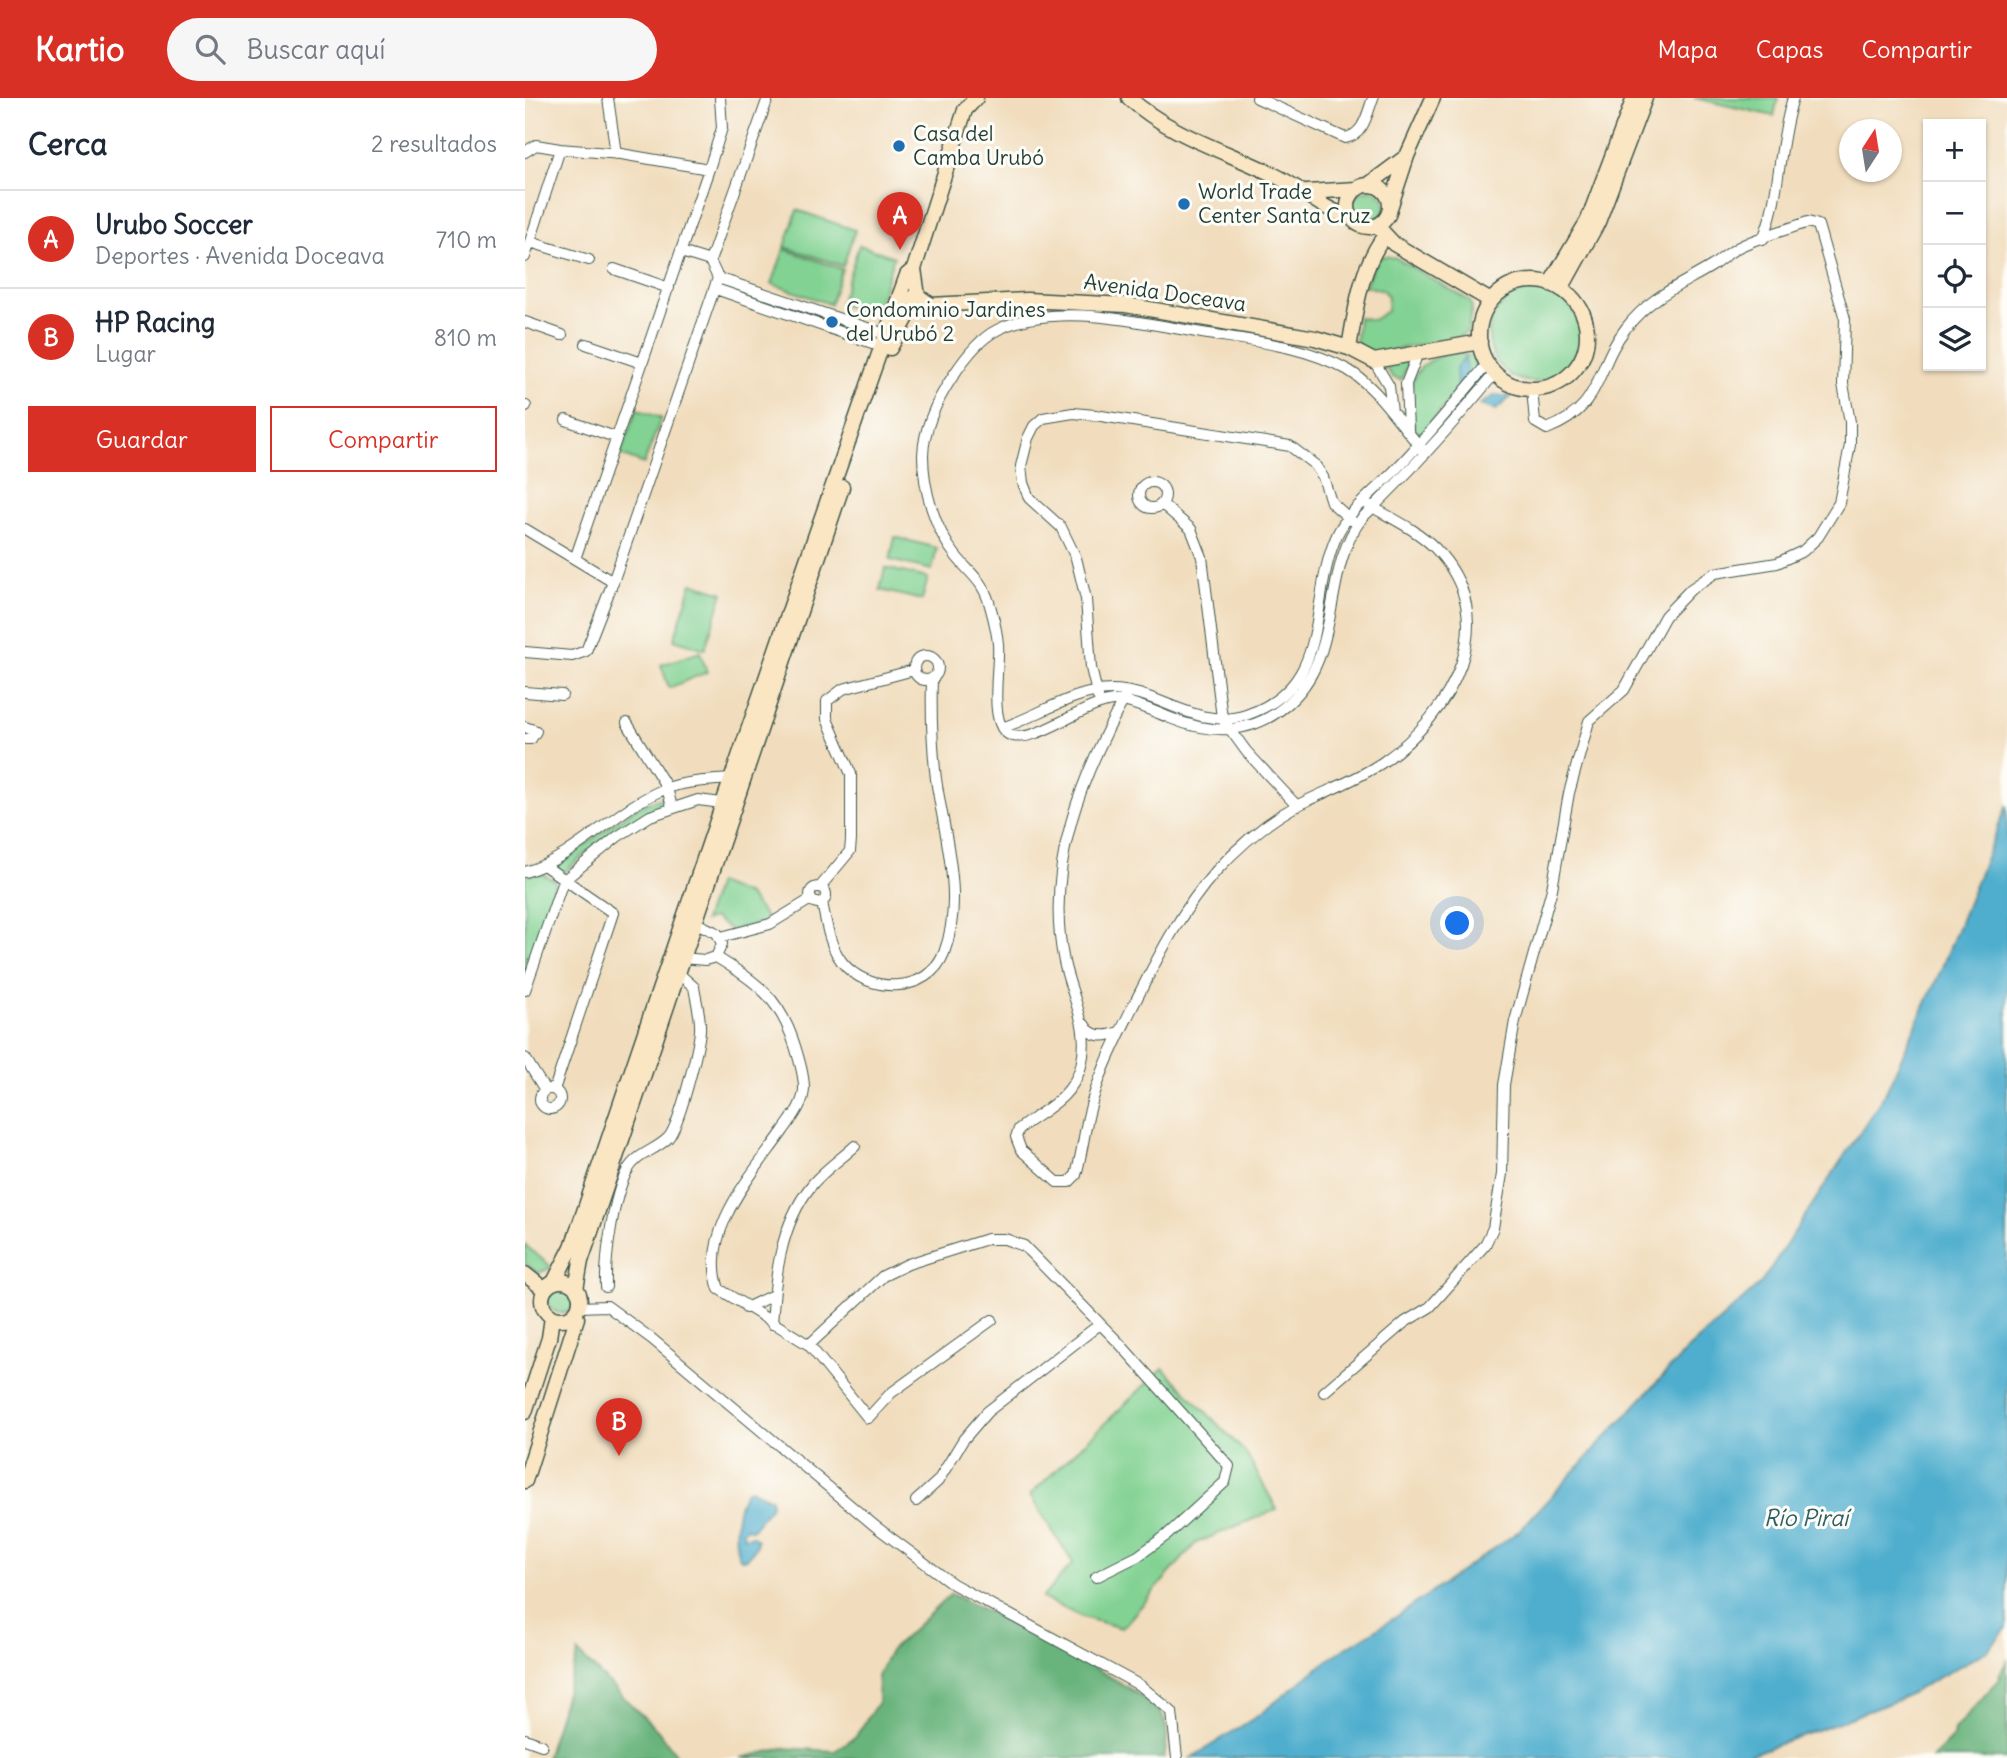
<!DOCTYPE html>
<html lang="es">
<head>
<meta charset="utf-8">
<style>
  :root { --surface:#fff; --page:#f6f6f7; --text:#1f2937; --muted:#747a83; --line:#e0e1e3; --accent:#d93025 }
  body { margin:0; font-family:Delius,sans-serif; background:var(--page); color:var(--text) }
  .controls { position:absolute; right:21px; top:21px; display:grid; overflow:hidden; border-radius:0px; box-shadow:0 2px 5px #0004 }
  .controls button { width:63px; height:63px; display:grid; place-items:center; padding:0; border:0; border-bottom:2px solid var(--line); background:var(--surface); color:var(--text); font:35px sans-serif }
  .compass { position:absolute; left:1314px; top:21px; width:63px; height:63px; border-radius:50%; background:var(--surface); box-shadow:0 2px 5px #0004; rotate:12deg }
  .you { position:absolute; left:933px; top:826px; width:24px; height:24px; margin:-18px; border:5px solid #fff; border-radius:50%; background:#1a73e8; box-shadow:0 0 0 10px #1a73e833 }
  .badge { display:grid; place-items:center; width:46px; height:46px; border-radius:50%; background:var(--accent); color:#fff; font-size:23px; font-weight:700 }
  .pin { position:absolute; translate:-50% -58px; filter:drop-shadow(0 2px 4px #0008) }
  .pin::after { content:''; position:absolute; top:37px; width:24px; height:21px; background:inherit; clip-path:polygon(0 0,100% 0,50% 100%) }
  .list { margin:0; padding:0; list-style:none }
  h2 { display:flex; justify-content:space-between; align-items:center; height:91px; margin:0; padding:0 28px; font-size:30px }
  h2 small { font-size:23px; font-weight:400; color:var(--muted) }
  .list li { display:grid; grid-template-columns:46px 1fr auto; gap:21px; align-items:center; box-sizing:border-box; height:98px; padding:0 28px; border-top:2px solid var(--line) }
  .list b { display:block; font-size:26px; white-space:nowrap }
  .list p { margin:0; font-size:23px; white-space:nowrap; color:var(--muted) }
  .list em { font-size:23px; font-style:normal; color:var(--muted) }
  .actions { display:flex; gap:14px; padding:21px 28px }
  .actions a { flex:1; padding:16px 0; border:2px solid var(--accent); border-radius:0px; text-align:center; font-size:24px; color:var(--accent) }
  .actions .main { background:var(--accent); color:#fff }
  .icon { flex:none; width:38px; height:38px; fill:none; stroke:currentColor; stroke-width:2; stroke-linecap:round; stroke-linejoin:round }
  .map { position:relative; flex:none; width:1482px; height:1660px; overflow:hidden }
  header { display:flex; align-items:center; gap:42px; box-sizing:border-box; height:98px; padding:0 35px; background:var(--accent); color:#fff }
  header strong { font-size:33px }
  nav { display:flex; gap:38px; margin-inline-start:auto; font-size:24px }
  .search { width:490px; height:63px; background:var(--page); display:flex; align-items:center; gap:18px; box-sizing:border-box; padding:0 24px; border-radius:38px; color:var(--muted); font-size:26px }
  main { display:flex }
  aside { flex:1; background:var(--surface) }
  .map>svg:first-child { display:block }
  .green { fill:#82d293; stroke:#508864; stroke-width:2 }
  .forest { fill:#69b47d; stroke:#447858; stroke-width:2 }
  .water { fill:#4faece; stroke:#377681; stroke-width:2 }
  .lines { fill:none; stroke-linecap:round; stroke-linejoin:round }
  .street-casing { stroke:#3e5549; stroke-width:12 }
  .secondary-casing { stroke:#3e5549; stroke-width:17 }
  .street { stroke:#fff; stroke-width:10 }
  .secondary { stroke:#fbe6c4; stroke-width:14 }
  .poi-dot { fill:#1f6fb2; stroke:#fdfcf7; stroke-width:2.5 }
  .labels { text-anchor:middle; stroke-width:6; stroke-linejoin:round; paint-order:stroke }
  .poi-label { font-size:21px; fill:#1f3d34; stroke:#fdfcf7; text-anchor:start }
  .street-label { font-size:21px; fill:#1f3d34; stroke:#fdfcf7 }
  .water-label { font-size:23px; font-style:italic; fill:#2d5f62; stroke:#fdfcf7 }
</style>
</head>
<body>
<header>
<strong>Kartio</strong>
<div class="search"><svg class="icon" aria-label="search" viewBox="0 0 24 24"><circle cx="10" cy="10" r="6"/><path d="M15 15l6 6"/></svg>Buscar aquí</div>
<nav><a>Mapa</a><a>Capas</a><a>Compartir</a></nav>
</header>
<main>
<aside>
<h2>Cerca<small>2 resultados</small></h2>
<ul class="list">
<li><span class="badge">A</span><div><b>Urubo Soccer</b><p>Deportes · Avenida Doceava</p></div><em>710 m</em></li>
<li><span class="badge">B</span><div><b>HP Racing</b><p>Lugar</p></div><em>810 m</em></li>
</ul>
<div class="actions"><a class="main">Guardar</a><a>Compartir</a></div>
</aside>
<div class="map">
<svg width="1482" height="1660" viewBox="0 0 1482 1660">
  <rect width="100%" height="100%" fill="#fdfcf7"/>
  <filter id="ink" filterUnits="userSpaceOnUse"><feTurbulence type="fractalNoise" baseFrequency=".0143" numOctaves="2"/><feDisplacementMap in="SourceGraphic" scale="14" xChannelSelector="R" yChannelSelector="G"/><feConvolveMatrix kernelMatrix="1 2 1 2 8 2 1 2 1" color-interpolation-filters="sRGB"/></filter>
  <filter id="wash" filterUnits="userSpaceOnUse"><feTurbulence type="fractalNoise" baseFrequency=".00686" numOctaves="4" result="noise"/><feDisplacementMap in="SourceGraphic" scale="28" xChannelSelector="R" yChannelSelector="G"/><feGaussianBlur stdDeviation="1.57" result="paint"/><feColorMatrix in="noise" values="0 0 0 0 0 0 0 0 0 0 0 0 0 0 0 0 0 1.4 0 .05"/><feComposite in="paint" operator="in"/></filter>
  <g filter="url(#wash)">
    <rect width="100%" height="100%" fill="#f1ddbd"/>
    <path class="green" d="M 1169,0 L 1253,0 L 1249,18 Z
      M828 108a16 16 0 1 1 32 0a16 16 0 1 1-32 0Z
      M 272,112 L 330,132 L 318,168 L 260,149 Z
      M 334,147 L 369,159 L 350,217 L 315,206 Z
      M 259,151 L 317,171 L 305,206 L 247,186 Z
      M 859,158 L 871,160 L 945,203 L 947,209 L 943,233 L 934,239 L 853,255 L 838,252 L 831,243 L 833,219 L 848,222 L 862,213 L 863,198 L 857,192 L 840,188 L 851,161 Z
      M964 238a46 46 0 1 1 92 0a46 46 0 1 1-92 0Z
      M 927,254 L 948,258 L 952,263 L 951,271 L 898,334 L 891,335 C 881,292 880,267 927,254 Z
      M 885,262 L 876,282 L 867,279 L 859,266 Z
      M 112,311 L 136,320 L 119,366 L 95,357 Z
      M 370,439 L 412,450 L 407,472 L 365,462 Z
      M 360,470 L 403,480 L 397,502 L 355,492 Z
      M 167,485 L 198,495 L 180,551 L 149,541 Z
      M 175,554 L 182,574 L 144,590 L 136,567 Z
      M 138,700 L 141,705 L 77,742 L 38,775 L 32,773 L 30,767 C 65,749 101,707 138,700 Z
      M 14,774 L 31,783 L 0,878 L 0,778 Z
      M 192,785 L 223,797 L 244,823 L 206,832 L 189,820 L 179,823 Z
      M 0,1147 L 24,1167 L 26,1170 L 13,1175 L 0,1165 Z
      M23 1202a13 13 0 1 1 26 0a13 13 0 1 1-26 0Z
      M 638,1270 L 720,1354 L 752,1411 L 671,1445 L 597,1530 L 557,1519 L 517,1500 L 548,1465 L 505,1397 Z"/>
    <path class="forest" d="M 426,1496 C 460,1512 625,1593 637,1617 C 644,1631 642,1646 639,1660 L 216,1660 L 259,1650 L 310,1653 L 331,1638 L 353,1604 L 353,1577 L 365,1553 Z
      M 53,1555 L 133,1633 L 154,1660 L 21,1660 Z
      M 1482,1563 L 1482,1660 L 1407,1660 L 1428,1639 L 1429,1632 L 1476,1579 L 1474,1577 Z"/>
    <path class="water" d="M 940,259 L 942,276 L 932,290 L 931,269 Z
      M 971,297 L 986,299 L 971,312 L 954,307 Z
      M 1482,707 L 1482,1530 L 1462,1553 L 1373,1602 L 1216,1660 L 666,1660 L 734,1617 L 808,1558 L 874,1517 L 994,1433 L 1161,1253 L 1236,1185 L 1361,994 L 1415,874 Z
      M 225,1391 L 246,1401 L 246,1408 L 227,1432 L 222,1430 L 218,1433 L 219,1439 L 228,1438 L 232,1442 L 231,1449 L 221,1461 L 216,1461 C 206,1450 210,1397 225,1391 Z"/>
  </g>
  <g filter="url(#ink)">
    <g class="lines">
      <g class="street-casing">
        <path id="street" d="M 83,0 L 91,56
          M 732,0 L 820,40 C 839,37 842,16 848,0
          M 0,54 L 11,47 L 35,51
          M 184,71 L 197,30 L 195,0
          M 1238,141 C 1256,96 1253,46 1268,0
          M 5,144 L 64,162
          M 0,159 L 35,51 L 96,56 L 184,71 L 50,461
          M 185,163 L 243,0
          M 89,171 L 144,190
          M 193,180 L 360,236
          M 191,191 L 356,248
          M 0,224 L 37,237
          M 61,246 L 117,265
          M 849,263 L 864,288 L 867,314
          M 0,308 L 1,308
          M 41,322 L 90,339
          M 883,332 L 881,286 L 893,255
          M 901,355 C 875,328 856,292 823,272 C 779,247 727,243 677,235 C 617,225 529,202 472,232 C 454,241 439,261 428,278 C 412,302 399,328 398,357 C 398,391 410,432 431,458 C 448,479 459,483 466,511 C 469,522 472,534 473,546 C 475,567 463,624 483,636 C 509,651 564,598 597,603 C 614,606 630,614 645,620 C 684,636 725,637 759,609 C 821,559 794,477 837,420 C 885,374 928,326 970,275
          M614 397a13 13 0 1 1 26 0a13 13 0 1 1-26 0Z
          M 637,406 L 666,431 L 677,459 L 697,620 L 721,653 L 772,708
          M 0,431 L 88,484 L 61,553 L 47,558 L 0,554
          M 88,484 L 193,180 L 185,163 L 156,154
          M389 570a12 12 0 1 1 24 0a12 12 0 1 1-24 0Z
          M 0,594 L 37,597
          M 603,594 C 557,675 519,769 539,864 C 547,901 566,929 556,968 C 547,1001 518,1012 494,1031 L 491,1039 L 496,1052 L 532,1084 L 544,1084 L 551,1077 C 557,1056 559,1035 564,1015 C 573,978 590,945 606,912 C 631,863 654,815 691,773 C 714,748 743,723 773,707 C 801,693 832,682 858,664 C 927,616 980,522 910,450 C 890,430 863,419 839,404
          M 573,599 L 566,570 L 561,501 L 551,460 L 536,429 L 504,400 L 498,385 L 496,368 L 503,340 L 509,328 L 518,320 L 548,315 L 570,317 L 765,348 L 790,367 L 798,379 L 806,404 L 826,422
          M 102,625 L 142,690 L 147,709
          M 0,629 L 11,633 L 6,641 L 0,641
          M 477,630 C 513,618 549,592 587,592 C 634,592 673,633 721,617 C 810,587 782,503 812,437 C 824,411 853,391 872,370 C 904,337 933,301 963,265
          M 20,768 L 88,815 L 29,992
          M 0,774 C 54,758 89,711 140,691 C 160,683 184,683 205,681
          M 295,789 L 325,753 L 326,742 L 326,676 L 302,621 L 302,603 L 318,591 L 389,572
          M285 797a8 8 0 1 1 16 0a8 8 0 1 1-16 0Z
          M 297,804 C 301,824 304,847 317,864 C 342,896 403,897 419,855 C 440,799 419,737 411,681 C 407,647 406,614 407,580
          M 196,839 L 245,826 L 286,801
          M 191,859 C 233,885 255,900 270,948 C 274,961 279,976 279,990 C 279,1006 267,1020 258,1033 C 228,1076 174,1133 194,1191 L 284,1247 L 343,1320 L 366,1295 L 467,1222
          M 157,860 L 180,862 L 191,859 L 197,846 L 192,835 L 169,824
          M 0,892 L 38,783 L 92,739 L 125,718 L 173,702 L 197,705
          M 559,926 C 567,941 582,939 596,933
          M 0,960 L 20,992
          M15 1001a10 10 0 1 1 20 0a10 10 0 1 1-20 0Z
          M 81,1189 C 80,1159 88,1100 102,1073 C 112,1055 130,1053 143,1040 C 154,1029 174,949 175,932 C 176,918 171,903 169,889 L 152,874
          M 54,1209 L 82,1208 L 127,1241 L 350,1428 L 428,1486 L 616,1588 L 647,1614 L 652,1660
          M 221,1210 L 246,1198
          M 247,1226 C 250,1179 255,1127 286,1088 C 298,1073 316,1061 330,1048
          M 284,1247 L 358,1178 L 383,1166 L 462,1141 L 480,1141 L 499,1148 L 595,1246 L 704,1368 L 700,1384 L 642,1437 L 613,1458 L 571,1479
          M 799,1294 L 880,1224 L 905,1209 L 960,1147 L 968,1130 L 977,1076 L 979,987 L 990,923 L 1027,791 L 1044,695 L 1064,623 L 1099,592 L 1140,518 L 1166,491 L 1190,475 L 1252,465 L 1278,453 L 1293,439 L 1314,405 L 1325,347 L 1325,324 L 1318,286 L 1320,221 L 1293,127 L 1283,124 C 1261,132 1238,138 1218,147 C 1206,152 1197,161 1187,168 C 1154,188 1126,198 1101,230 C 1069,271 1079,309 1022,331 L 1010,324 L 1007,291
          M 391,1403 L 413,1383 L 438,1342 L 462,1314 L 575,1226
          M 0,1641 L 17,1647"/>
      </g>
      <g class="secondary-casing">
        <path id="secondary" d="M 604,0 C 647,39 705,54 755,80 C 779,93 800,113 826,119
          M 843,87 L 882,58 L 908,0
          M823 108a21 21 0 1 1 42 0a21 21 0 1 1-42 0Z
          M 782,94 L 832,91
          M 865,110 L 882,58
          M 852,128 L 869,146 L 966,203
          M 389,171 L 393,198 L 406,207
          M954 237a54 54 0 1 1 108 0a54 54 0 1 1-108 0Z
          M 1025,186 L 1063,122 L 1109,0
          M 1036,191 L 1073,124 L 1120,0
          M 385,214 L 406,207 L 502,202 L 601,207 L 790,240 L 824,250 L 849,263 L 955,244
          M 365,250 L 385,214 L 382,200 L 375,196
          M 824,250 C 831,210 835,171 860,137
          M 0,1176 L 20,1192
          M17 1202a19 19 0 1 1 38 0a19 19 0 1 1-38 0Z
          M 29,1184 L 47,1149 C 157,824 267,500 382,177 L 389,171 L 440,12 L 451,0
          M 51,1191 L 56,1163 L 317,389
          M 0,1314 L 24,1240 L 27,1219
          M 0,1383 L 52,1220 L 50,1215"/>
      </g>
      <use href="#street" class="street"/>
      <use href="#secondary" class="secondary"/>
    </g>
  </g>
  <g class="poi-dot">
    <circle cx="374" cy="48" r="7"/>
    <circle cx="659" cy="106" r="7"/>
    <circle cx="307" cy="224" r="7"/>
  </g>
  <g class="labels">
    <g class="poi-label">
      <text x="388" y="43">Casa del<tspan x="388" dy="24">Camba Urubó</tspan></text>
      <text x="673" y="101">World Trade<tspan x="673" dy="24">Center Santa Cruz</tspan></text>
      <text x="321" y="219">Condominio Jardines<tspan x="321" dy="24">del Urubó 2</tspan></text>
    </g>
    <g class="street-label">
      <text transform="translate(640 195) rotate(8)" y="7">Avenida Doceava</text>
    </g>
    <g class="water-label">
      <text x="1281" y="1428">Río Piraí</text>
    </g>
  </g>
</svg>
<div class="controls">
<button>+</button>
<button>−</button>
<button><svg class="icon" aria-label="locate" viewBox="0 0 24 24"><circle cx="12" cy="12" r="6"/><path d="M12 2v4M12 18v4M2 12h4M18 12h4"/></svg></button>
<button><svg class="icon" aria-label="layers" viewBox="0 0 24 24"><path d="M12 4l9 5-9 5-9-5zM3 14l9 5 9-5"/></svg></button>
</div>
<svg class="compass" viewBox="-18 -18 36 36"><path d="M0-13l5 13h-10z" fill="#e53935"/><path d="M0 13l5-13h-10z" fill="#747a83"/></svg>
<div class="you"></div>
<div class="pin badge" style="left:375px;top:152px">A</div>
<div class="pin badge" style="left:94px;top:1358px">B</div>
</div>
</main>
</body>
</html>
